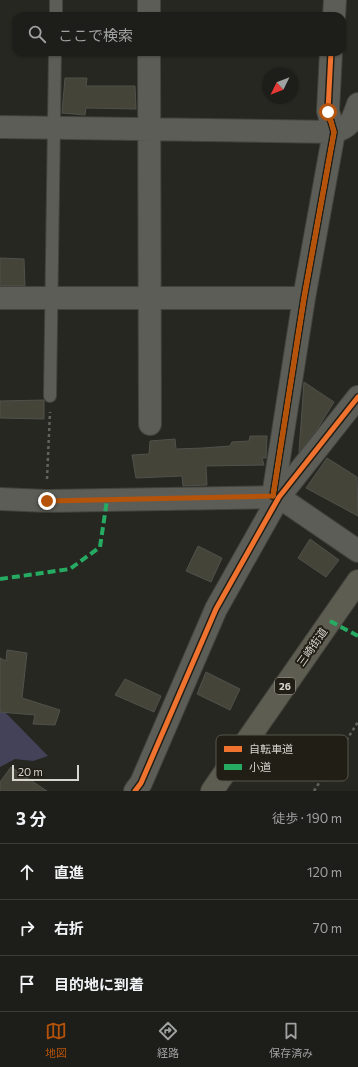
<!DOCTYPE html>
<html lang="ja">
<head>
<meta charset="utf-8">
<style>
  :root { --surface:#1d1d19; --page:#252622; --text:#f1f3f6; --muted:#a0a2a2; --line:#3b3b38; --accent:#b45309 }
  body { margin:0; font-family:Commissioner,"Noto Sans JP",sans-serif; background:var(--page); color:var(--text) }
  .compass { position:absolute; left:262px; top:68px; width:36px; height:36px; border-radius:50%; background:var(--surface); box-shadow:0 1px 3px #0004; rotate:227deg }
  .scale { position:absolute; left:12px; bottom:10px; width:67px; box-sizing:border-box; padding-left:4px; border:2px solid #d6d5ce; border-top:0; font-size:11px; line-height:14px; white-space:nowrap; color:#d6d5ce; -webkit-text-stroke:3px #211f15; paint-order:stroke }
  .stop { position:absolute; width:12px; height:12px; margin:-9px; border:3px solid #b45309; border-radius:50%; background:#fff }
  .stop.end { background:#b45309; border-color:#fff; box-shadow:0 1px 4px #0008 }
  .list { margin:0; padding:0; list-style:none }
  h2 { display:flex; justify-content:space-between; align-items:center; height:52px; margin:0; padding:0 16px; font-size:17px }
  h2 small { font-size:13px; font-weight:400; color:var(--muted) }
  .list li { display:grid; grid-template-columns:26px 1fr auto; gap:12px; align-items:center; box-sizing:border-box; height:56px; padding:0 16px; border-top:1px solid var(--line) }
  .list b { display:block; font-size:15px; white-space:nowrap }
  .list em { font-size:13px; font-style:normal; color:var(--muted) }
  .icon { flex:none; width:22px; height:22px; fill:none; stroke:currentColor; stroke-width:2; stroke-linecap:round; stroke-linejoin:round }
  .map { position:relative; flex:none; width:358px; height:791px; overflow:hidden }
  .search { position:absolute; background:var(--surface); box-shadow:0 1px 3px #0004; left:12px; right:12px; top:12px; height:44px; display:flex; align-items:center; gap:10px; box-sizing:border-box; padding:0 14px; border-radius:12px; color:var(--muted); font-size:15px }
  .sheet { height:220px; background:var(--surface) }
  nav { display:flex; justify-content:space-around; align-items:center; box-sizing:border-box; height:56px; border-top:1px solid var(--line); background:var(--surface); font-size:11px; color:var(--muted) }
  nav a { display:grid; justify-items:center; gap:2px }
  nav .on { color:var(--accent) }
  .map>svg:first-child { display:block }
  .green { fill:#434259 }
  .building { fill:#454439; stroke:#51514c }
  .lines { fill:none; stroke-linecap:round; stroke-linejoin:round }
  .service-casing { stroke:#43433e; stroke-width:14 }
  .minor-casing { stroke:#43433e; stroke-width:24 }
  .tertiary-casing { stroke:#43433e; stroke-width:24 }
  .primary-casing { stroke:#43433e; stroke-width:24 }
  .path { stroke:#63625d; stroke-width:2.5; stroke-dasharray:3 3; stroke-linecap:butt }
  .service { stroke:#5d5d58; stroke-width:12 }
  .minor { stroke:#5d5d58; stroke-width:22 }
  .tertiary { stroke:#5d5d58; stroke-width:22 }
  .primary { stroke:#5e5d51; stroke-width:22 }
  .quiet { stroke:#26ab63; stroke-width:4; stroke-dasharray:8 4; stroke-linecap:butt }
  .cycleway-casing { stroke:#211f15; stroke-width:8 }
  .cycleway { stroke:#ef722f; stroke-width:5 }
  .route { stroke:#b45309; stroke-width:5 }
  .labels { text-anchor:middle; stroke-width:4; stroke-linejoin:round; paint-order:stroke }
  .shield { fill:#211f15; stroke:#a09e96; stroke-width:1 }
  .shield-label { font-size:10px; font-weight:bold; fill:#d6d5ce }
  .street-label { font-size:11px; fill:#d6d5ce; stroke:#211f15 }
  .key { fill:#211f15; stroke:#57564c; stroke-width:1 }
  .key-label { font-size:11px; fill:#d6d5ce }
</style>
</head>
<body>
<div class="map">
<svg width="358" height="791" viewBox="0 0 358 791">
  <rect width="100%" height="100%" fill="#272721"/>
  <path class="green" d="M 0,707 L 48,756 L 33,761 L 15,759 L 0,767 Z"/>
  <path class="building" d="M 65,78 L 87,78 L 86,86 L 135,86 L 136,109 L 86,108 L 85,115 L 62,113 Z
    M 0,258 L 24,259 L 25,286 L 0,286 Z
    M 304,382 L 334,402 L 316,431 L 299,452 Z
    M 44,400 L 44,419 L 0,418 L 0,401 Z
    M 250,436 L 267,436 L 266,458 L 262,458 L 264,465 L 206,466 L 207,485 L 183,486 L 182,476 L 136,478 L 132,455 L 149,454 L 150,441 L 175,439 L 176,449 L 203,448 L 230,446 L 232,442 L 249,441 Z
    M 327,458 L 357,477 L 358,516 L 306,488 Z
    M 310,539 L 339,560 L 326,577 L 298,558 Z
    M 198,546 L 222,558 L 211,582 L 186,571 Z
    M 7,650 L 27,653 L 22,698 L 60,710 L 55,725 L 33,724 L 35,715 L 0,712 L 0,658 L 6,661 Z
    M 206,672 L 240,689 L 230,710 L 197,694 Z
    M 125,679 L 161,696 L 154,712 L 115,695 Z
    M 11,767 L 47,791 L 0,791 L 0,782 Z"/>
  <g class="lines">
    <g class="service-casing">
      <path id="service" d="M 56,16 L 56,0
        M 50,396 L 55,52"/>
    </g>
    <g class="minor-casing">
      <path id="minor" d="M 149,16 L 149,0
        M 334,16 L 335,0
        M 149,52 L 150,424
        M 0,127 L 334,132 C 351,127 352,121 358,104
        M 0,298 L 304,298
        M 273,496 L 304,298 L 334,132 L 328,111 L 331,52
        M 135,791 L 141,783 L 216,609 L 279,497 L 358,397"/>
    </g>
    <g class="tertiary-casing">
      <path id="tertiary" d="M 0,499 L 47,501 L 279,497 L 358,551"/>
    </g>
    <g class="primary-casing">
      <path id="primary" d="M 212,791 L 358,581"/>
    </g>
    <path class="path" d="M 47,479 L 50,412
      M 314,791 L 358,722"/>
    <use href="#service" class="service"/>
    <use href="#minor" class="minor"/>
    <use href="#tertiary" class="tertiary"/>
    <use href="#primary" class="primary"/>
    <path class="quiet" d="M 0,579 L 70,569 L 100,547 L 107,500
      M 330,621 L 358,636"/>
    <g class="cycleway-casing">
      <path id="cycleway" d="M 273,496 L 304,298 L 334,132 L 328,111 L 331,52
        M 135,791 L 141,783 L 216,609 L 279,497 L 358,397"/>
    </g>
    <use href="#cycleway" class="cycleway"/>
  </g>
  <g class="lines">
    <path class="route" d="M 47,501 L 273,496 L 304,298 L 334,132 L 328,112"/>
  </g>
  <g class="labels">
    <rect class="shield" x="275" y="678" width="20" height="16" rx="3"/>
    <g class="shield-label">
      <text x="285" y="690">26</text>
    </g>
    <g class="street-label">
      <text transform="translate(312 647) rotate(-55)" y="4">三崎街道</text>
    </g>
  </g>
  <rect x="216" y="735" width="132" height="46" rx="6" class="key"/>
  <rect x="224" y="746" width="18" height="6" fill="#ef722f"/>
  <rect x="224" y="764" width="18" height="6" fill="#26ab63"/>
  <g class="key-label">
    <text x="249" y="753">自転車道</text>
    <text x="249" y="771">小道</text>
  </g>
</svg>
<svg class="compass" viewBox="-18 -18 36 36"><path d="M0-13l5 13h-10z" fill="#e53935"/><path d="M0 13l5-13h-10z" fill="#a0a2a2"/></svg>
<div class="scale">20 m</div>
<div class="stop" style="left:328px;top:112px"></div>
<div class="stop end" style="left:47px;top:501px"></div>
<div class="search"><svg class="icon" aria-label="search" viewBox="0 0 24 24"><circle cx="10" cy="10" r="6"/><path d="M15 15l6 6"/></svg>ここで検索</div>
</div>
<section class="sheet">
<h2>3 分<small>徒歩 · 190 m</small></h2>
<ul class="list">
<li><svg class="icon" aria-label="ahead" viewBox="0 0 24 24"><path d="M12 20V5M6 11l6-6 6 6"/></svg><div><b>直進</b></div><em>120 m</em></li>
<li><svg class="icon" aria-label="right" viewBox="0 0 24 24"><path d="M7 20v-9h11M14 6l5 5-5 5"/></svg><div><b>右折</b></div><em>70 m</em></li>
<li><svg class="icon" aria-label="arrive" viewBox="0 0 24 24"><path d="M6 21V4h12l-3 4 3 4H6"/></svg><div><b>目的地に到着</b></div></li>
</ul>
</section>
<nav>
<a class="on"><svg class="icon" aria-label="map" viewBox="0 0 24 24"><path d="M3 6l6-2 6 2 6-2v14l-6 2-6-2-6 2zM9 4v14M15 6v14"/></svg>地図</a>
<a><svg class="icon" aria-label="directions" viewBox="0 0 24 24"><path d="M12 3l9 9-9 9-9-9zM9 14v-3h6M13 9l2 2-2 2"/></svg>経路</a>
<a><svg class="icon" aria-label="saved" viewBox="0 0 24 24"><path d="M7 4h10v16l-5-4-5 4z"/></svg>保存済み</a>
</nav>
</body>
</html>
